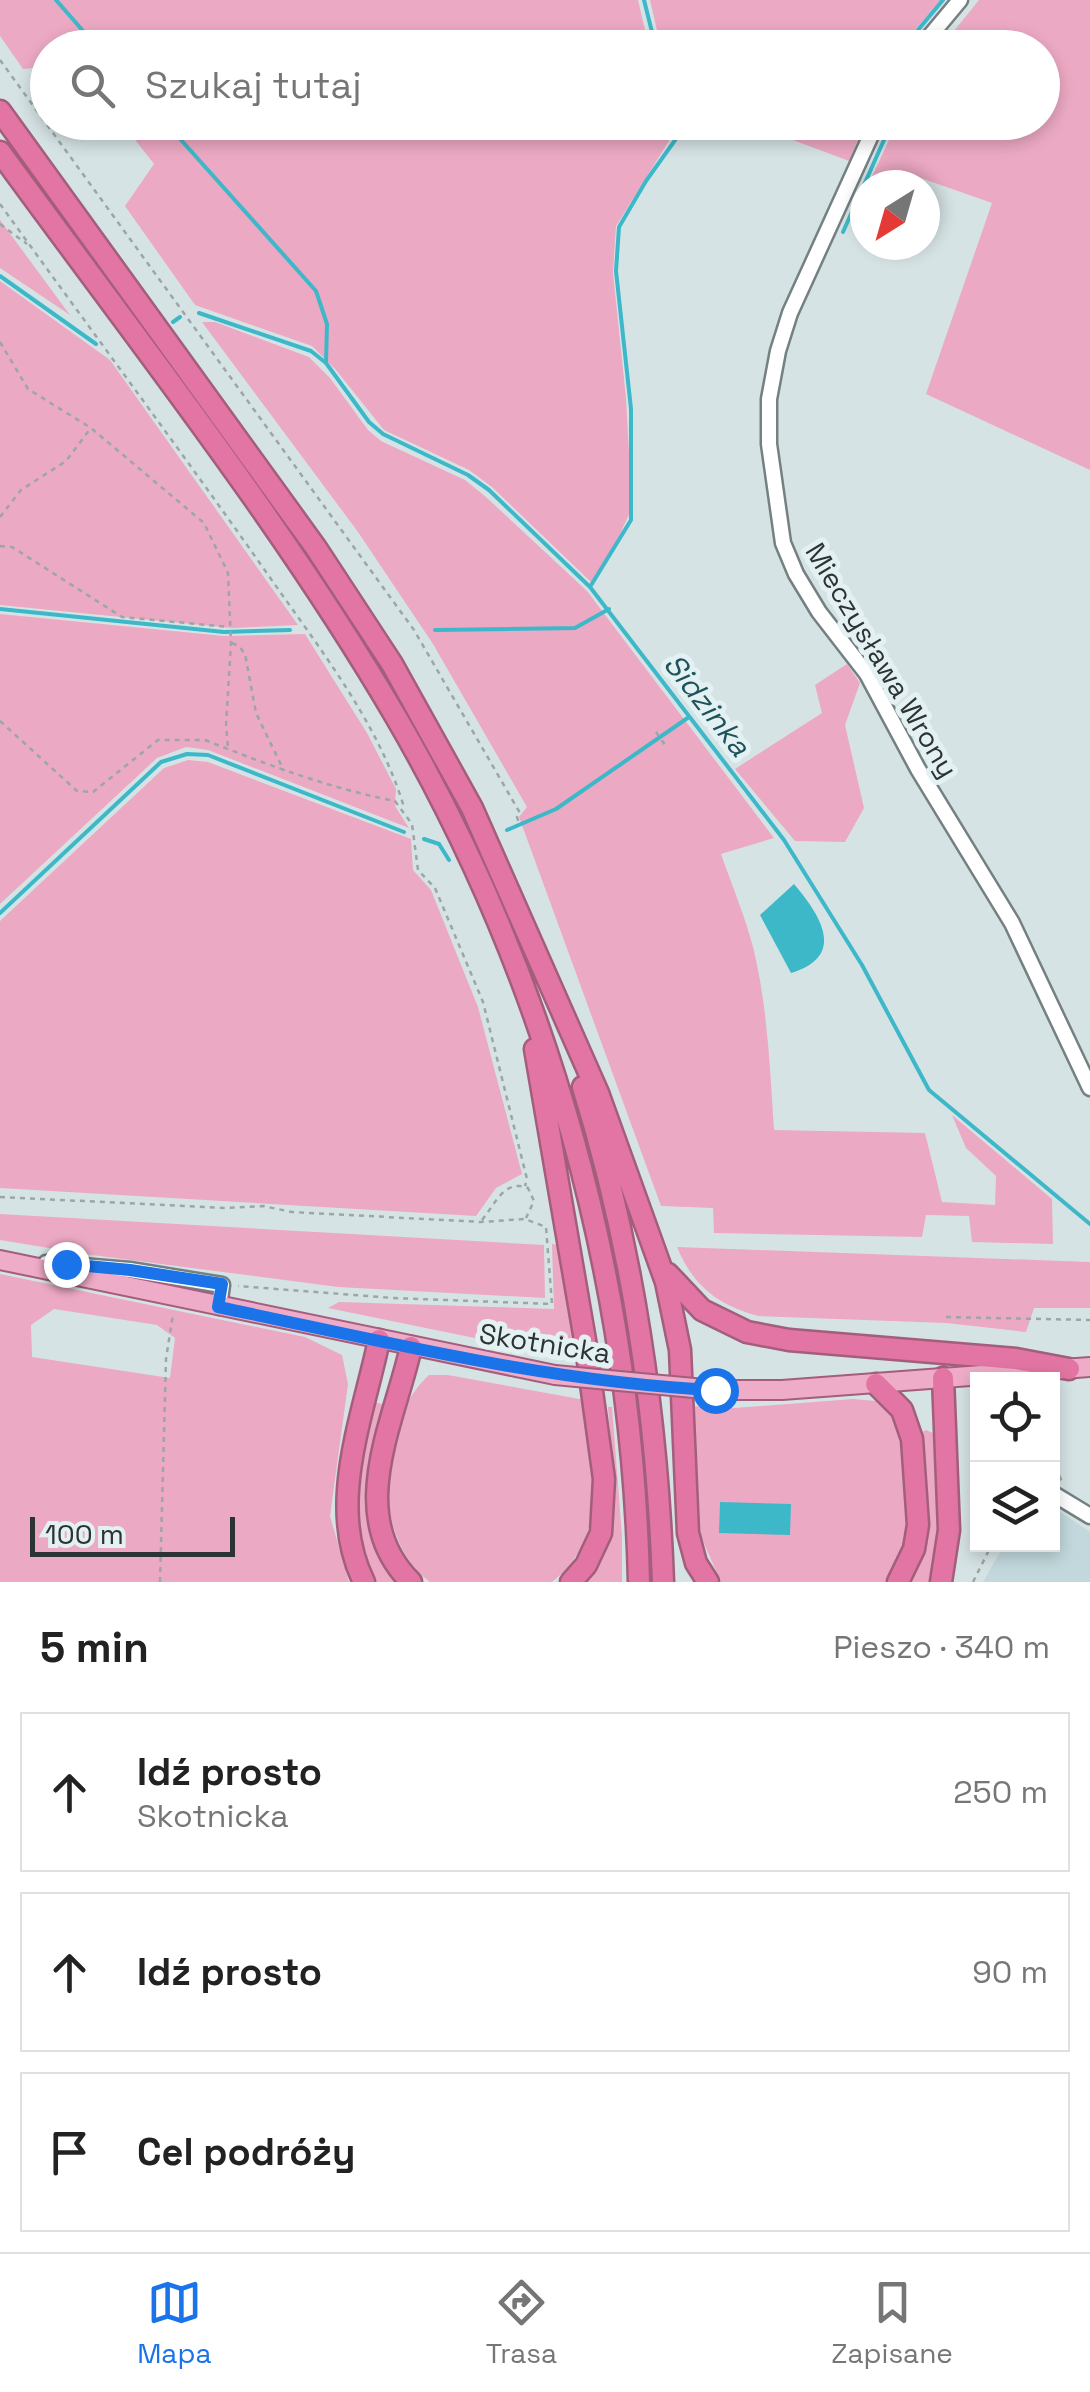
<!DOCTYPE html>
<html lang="pl">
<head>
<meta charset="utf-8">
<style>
  :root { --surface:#fff; --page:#f2f2f2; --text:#222; --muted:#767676; --line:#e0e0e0; --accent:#1a73e8 }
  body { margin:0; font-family:"Space Grotesk",sans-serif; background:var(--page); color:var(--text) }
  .controls { position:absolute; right:30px; bottom:30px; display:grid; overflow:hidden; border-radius:0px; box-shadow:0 5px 15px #0003 }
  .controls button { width:90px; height:90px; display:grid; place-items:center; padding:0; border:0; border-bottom:2px solid var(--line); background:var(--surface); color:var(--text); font:50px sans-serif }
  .compass { position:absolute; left:850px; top:170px; width:90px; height:90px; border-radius:50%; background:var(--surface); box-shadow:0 5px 15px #0003; rotate:217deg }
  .scale { position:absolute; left:30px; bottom:25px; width:205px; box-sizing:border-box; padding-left:10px; border:5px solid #2d3233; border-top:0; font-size:28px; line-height:35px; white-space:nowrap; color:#2d3233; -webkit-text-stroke:8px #e3f1f3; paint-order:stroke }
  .stop { position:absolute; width:30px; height:30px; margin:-22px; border:8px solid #1a73e8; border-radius:50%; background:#fff }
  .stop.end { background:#1a73e8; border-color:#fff; box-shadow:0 2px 10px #0008 }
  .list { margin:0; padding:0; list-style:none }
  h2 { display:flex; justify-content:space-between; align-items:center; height:130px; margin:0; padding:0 40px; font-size:42px }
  h2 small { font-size:32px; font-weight:400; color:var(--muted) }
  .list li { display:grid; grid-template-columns:65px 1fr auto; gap:30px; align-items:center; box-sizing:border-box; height:160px; margin:0 20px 20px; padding:0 20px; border:2px solid var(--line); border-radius:0px }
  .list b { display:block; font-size:38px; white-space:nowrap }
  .list p { margin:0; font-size:32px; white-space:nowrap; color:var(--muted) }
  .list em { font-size:32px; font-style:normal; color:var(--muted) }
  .icon { flex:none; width:55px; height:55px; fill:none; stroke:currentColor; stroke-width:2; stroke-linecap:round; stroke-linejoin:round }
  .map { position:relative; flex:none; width:1090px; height:1582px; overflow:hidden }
  .search { position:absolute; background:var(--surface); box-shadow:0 5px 15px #0003; left:30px; right:30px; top:30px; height:110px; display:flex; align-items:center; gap:25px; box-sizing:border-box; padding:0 35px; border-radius:55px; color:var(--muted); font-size:38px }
  .sheet { height:670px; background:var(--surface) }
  nav { display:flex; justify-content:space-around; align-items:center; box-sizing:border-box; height:140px; border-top:2px solid var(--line); background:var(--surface); font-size:28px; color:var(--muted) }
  nav a { display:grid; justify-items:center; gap:5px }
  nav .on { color:var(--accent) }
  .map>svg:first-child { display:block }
  .built { fill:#c2d8dc }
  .green { fill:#eca9c3; fill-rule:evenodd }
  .water { fill:#3db8c9 }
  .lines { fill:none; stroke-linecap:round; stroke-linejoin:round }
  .stream { stroke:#3db8c9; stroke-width:4 }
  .minor-casing { stroke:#748082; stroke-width:19 }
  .major-casing { stroke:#a35e7c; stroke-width:22 }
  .highway-casing { stroke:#a35e7c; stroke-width:25 }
  .path { stroke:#9ba6a7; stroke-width:2.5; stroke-dasharray:5 5; stroke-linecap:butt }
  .minor { stroke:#fff; stroke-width:14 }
  .major { stroke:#eeacc8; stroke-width:18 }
  .highway { stroke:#e275a3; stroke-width:20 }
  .major-bridge-casing { stroke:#a35e7c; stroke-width:22; stroke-linecap:butt }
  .major-bridge { stroke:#eeacc8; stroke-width:18 }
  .route { stroke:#1a73e8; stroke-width:12 }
  .labels { text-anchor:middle; stroke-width:10; stroke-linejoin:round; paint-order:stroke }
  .street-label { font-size:28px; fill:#2d3233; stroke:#e3f1f3 }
  .water-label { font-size:30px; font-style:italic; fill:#1f525a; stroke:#e3f1f3 }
</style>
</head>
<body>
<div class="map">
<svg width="1090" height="1582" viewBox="0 0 1090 1582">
  <rect width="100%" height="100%" fill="#d6e3e5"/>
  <path class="built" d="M 1053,1507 L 1090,1532 L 1090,1582 L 983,1582 L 1004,1545 L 1052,1544 Z"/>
  <path class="green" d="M 0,0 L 638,0 L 649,47 L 48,48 L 47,67 L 23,69 L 0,36 Z
    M 650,0 L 941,0 L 900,47 L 661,48 Z
    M 979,0 L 1090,0 L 1090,470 L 926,394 L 992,203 L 918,177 L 914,185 L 868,185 L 897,123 L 1042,122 L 1042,48 L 941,47 Z
    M 471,122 L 477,134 L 482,128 L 480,123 L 668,123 L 672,136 L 616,226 L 613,273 L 626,398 L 632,508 L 620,534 L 592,583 L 492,487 L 469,470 L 384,430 L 336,370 L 312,346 L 195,305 L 125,206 L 154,164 L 122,123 Z
    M 747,123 L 865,122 L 865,123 L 849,161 Z
    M 0,220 L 70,315 L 0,268 Z
    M 0,281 L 110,360 L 298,625 L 232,628 L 0,605 Z
    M 202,322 L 215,322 L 309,357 L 330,378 L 368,430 L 381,441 L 465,480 L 486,497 L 587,591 L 774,838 L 721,854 C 732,886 746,918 754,951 C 768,1011 770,1070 774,1130 L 925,1133 L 942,1202 L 995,1205 L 996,1176 L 966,1148 L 952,1115 L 1052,1199 L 1053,1244 L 972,1242 L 969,1216 L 926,1215 L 922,1237 L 714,1233 L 713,1208 L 661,1206 L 519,817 L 527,807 L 433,644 L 358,532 Z
    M 0,614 L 224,636 L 305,634 L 367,733 L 396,789 L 395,806 L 409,828 L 208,750 L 186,747 L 157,758 L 0,904 Z
    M 847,664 L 860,683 L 845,725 L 864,808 L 845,842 L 795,841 L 735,769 L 822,713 L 815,685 Z
    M 188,760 L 208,762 L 411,839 L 413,870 L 431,890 L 478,1007 L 522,1174 L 496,1188 L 476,1216 L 0,1188 L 0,921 L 164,768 Z
    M 0,1214 L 544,1245 L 545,1298 L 338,1287 L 92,1255 L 0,1240 Z
    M 552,1244 L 559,1245 L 577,1359 L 328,1308 L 339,1302 L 554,1309 Z
    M 677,1247 L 1090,1262 L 1090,1308 L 1034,1308 L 1026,1332 L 946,1323 L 758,1316 C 718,1305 693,1286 677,1247 Z
    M 0,1274 L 305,1337 L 342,1355 L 348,1384 L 330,1516 L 349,1582 L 0,1582 ZM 54,1309 L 157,1325 L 175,1338 L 170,1378 L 32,1357 L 31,1325 Z
    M 429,1375 L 448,1375 L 585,1400 C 596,1464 610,1536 552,1582 L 430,1582 C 370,1539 377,1422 429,1375 Z
    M 853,1399 L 876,1401 L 899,1420 L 913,1494 L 902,1559 L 887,1582 L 721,1582 L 698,1530 L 691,1406 L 734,1408 Z
    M 374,1402 L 386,1405 C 372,1471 353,1526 401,1582 L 373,1582 C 346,1523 358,1463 374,1402 Z
    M 608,1407 L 612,1407 L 622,1536 L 622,1582 L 586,1582 C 626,1532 612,1467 608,1407 Z
    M 926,1430 L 933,1433 C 940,1481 949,1536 931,1582 L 911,1582 C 936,1534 926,1484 922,1432 Z"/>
  <path class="water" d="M 794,884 C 822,917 846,956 791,973 L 760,915 Z
    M 720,1502 L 791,1504 L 790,1535 L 719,1533 Z"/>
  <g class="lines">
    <path class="stream" d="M 56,0 L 98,48
      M 644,0 L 656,48
      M 903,48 L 943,0
      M 165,122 L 316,291 L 327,324 L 326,363
      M 678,136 L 732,122
      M 843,232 L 892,122
      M 0,276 L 96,344
      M 199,313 L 311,351 L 326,363 L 369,422 L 383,434 L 468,475 L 489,490 L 590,587 L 784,840 L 862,965 L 929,1090 L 1090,1224
      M 173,322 L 180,317
      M 590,587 L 631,520 L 631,409 L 616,271 L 619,227 L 646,181 L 678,136 L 675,122
      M 0,609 L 224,632 L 290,630
      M 435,630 L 575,628 L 609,609
      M 507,830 L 556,809 L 689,717
      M 424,839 L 439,844 L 449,860
      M 0,913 L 161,762 L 187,754 L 208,755 L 404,832"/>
    <g class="minor-casing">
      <path id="minor" d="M 920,48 L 960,0
        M 877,122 L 790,313 L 778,351 L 769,399 L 769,444 L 783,543 L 796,574 L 819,612 L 867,674 L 918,769 L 1012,923 L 1090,1088
        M 46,1263 L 130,1270 L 222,1285 L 219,1307
        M 1052,1493 L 1090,1516"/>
    </g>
    <g class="major-casing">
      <path id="major" d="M 0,1260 L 555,1375
        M 715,1390 L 782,1390 L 1090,1367"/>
    </g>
    <g class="highway-casing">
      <path id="highway" d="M 0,111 L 316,548 L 392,664 L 472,808 L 598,1093 L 666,1282 L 680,1350 L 688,1533 L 696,1563 L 708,1582
        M 0,152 C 133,335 282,522 396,717 C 548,978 632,1280 639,1582
        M 535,1049 L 585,1340 L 604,1479 L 601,1533 L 586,1565 L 571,1582
        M 583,1087 C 633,1248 657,1414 663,1582
        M 668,1274 L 702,1310 L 747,1332 L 789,1340 L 1016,1359 L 1069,1369
        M 411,1347 C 394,1423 344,1516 411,1582
        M 876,1384 L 902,1410 L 912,1439 L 918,1525 L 914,1549 L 898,1582
        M 364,1582 C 326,1506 363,1417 379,1340
        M 941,1582 L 949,1530 L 943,1378"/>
    </g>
    <path class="path" d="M 0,60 L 414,630 L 520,813 L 517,817 L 519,823
      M 0,204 C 90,329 182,452 271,579 C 320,649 379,724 404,807
      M 0,224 L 27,244
      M 0,342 L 28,389 L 91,428 L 204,523 L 228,573 L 231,643 L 226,725 L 228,748
      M 0,517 L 21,490 L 66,461 L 90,429
      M 0,546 L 12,547 L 122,617 L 229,627
      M 232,643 L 239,646 L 245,654 L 256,713 L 284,771
      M 0,721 L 77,791 L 93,792 L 158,740 L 205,740 C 268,765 329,788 395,801 L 412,824 L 418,870 L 435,888 L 483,1002 L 527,1179 L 525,1186
      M 656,732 L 665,745
      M 0,1197 L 227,1208 L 263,1206 L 292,1212 L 481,1222 L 525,1219 L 546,1227 L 552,1304 L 393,1298 L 238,1286
      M 482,1220 C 496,1203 504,1179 528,1188 L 534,1201 L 526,1218
      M 946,1317 L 1090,1320
      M 1053,1387 L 1053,1460 L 1062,1482
      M 160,1582 L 166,1359 L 173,1314
      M 973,1582 L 992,1544"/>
    <use href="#minor" class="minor"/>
    <use href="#major" class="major"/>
    <use href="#highway" class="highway"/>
    <g class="major-bridge-casing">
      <path id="major-bridge" d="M 555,1375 L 715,1390"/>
    </g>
    <use href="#major-bridge" class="major-bridge"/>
  </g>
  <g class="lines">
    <path class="route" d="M 66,1264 L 130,1270 L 222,1284 L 218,1307 C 383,1341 547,1382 715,1390"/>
  </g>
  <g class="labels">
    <g class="street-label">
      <text transform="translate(882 660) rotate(59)" y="10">Mieczysława Wrony</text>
      <text transform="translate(545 1343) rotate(9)" y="10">Skotnicka</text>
    </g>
    <g class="water-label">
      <text transform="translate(707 705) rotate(52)" y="10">Sidzinka</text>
    </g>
  </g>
</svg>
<div class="controls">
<button><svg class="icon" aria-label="locate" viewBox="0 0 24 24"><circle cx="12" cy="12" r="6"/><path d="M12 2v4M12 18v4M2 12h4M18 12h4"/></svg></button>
<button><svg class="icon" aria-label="layers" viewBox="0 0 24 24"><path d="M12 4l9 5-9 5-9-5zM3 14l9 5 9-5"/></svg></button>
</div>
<svg class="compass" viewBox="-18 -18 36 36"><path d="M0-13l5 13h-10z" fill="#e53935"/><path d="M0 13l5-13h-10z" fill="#767676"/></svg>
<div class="scale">100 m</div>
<div class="stop" style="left:715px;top:1390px"></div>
<div class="stop end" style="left:66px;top:1264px"></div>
<div class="search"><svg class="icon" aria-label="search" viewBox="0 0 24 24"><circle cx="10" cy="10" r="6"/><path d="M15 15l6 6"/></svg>Szukaj tutaj</div>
</div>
<section class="sheet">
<h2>5 min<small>Pieszo · 340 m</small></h2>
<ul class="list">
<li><svg class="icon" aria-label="ahead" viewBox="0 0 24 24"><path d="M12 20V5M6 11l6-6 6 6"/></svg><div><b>Idź prosto</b><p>Skotnicka</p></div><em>250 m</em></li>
<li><svg class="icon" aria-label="ahead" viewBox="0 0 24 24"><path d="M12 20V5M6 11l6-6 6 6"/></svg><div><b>Idź prosto</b></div><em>90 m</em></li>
<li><svg class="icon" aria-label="arrive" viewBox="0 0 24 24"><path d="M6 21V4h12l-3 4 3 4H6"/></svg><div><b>Cel podróży</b></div></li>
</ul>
</section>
<nav>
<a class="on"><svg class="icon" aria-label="map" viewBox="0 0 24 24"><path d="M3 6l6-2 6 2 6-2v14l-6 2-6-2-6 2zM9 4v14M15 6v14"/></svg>Mapa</a>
<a><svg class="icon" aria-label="directions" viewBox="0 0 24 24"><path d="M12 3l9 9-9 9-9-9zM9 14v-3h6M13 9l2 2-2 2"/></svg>Trasa</a>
<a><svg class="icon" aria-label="saved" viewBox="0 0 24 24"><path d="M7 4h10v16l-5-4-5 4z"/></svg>Zapisane</a>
</nav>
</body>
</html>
